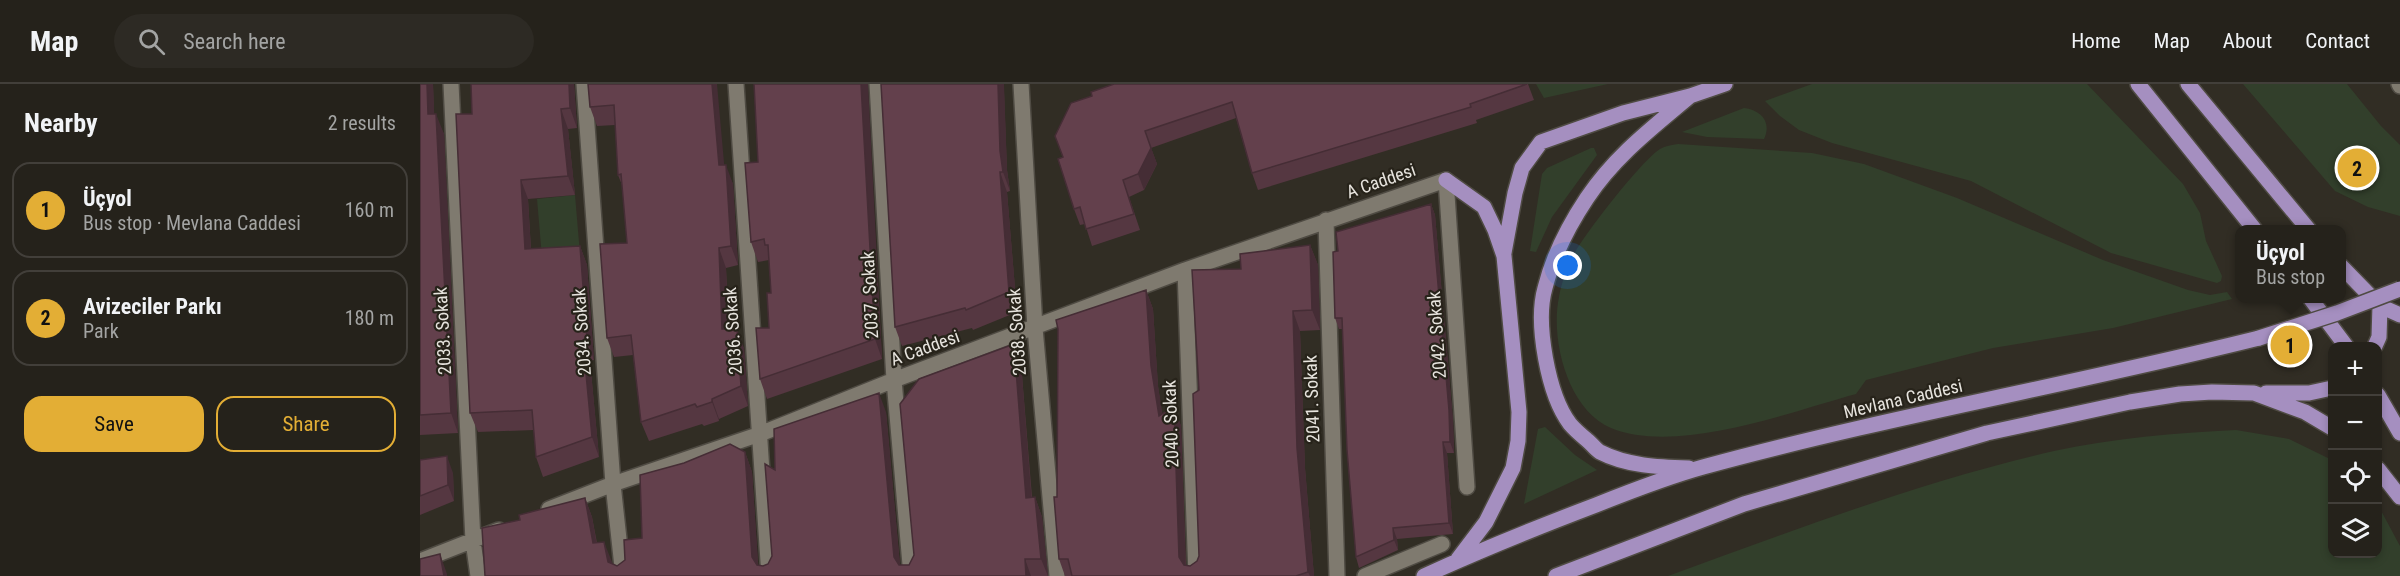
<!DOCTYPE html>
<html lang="en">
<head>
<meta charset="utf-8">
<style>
  :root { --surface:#25221b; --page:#2d2a24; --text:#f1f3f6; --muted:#a3a4a3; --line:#423f3a; --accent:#e3ae35 }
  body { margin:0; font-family:"Roboto Condensed",sans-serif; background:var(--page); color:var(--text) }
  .controls { position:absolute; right:18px; bottom:18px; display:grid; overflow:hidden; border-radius:12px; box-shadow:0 3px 9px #0003 }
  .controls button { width:54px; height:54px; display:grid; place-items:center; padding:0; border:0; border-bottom:2px solid var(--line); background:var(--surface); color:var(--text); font:30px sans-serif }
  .you { position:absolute; left:1148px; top:182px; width:21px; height:21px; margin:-15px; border:4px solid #fff; border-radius:50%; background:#1a73e8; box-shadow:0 0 0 9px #1a73e833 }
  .badge { display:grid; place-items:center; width:39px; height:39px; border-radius:50%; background:var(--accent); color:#111; font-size:20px; font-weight:700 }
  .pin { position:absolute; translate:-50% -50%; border:3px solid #fff; box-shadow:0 2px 6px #0006 }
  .popup { position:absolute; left:1815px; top:141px; width:111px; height:78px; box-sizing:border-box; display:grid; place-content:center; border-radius:12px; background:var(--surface); filter:drop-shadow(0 2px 4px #0005); font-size:20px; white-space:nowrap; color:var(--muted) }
  .popup b { font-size:22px; color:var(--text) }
  .popup::after { content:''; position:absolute; left:50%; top:100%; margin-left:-12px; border:12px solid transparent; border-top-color:var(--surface) }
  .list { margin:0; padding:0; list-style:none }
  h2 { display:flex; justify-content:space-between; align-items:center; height:78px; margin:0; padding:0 24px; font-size:26px }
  h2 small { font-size:20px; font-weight:400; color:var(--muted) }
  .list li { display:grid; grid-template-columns:39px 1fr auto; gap:18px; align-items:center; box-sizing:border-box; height:96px; margin:0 12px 12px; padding:0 12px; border:2px solid var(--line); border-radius:18px }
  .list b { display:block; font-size:22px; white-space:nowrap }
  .list p { margin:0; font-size:20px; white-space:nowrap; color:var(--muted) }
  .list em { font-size:20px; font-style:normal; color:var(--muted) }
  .actions { display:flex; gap:12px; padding:18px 24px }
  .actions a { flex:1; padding:14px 0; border:2px solid var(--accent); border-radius:18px; text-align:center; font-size:21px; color:var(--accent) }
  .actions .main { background:var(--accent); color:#111 }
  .icon { flex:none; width:33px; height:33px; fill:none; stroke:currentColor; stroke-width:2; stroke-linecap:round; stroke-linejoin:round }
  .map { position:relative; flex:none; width:1980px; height:492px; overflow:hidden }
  header { display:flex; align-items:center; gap:36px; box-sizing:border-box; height:84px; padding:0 30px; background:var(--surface); border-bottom:2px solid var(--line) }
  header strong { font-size:28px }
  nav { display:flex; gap:33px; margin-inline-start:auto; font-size:21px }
  .search { width:420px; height:54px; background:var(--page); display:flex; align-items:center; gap:15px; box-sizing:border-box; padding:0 21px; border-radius:33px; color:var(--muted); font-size:22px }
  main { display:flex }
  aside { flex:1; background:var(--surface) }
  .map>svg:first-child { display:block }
  .green { fill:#323f2b }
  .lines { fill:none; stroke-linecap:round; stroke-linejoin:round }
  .minor-casing { stroke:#4f4b43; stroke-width:18 }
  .major-casing { stroke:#4f4b43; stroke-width:18 }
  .minor { stroke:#7f7a6f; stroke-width:15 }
  .major { stroke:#a58fc0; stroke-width:15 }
  .major-bridge-casing { stroke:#4f4b43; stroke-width:18; stroke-linecap:butt }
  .major-bridge { stroke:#a58fc0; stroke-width:15 }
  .wall { fill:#553741 }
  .shaded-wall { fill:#452d35 }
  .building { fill:#63404c; stroke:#452d35; stroke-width:1.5 }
  .labels { text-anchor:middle; stroke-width:4.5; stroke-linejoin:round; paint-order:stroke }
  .street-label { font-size:18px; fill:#e7e4de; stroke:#27231a }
</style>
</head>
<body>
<header>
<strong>Map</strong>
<div class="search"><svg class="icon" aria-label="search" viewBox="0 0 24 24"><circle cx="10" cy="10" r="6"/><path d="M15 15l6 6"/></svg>Search here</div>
<nav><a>Home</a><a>Map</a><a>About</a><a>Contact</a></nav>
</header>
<main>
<aside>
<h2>Nearby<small>2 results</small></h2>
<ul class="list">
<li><span class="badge">1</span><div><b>Üçyol</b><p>Bus stop · Mevlana Caddesi</p></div><em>160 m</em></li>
<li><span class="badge">2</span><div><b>Avizeciler Parkı</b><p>Park</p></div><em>180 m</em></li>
</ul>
<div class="actions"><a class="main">Save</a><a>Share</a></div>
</aside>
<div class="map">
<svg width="1980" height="492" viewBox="0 0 1980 492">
  <rect width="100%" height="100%" fill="#312d24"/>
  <path class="green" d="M 1116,0 L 1188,0 L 1124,14 Z
    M 1392,0 L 1667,0 L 1763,100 L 1780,129 L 1786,157 L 1802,192 L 1801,197 L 1797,199 L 1691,169 L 1551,97 L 1412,59 L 1379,46 L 1360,32 L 1345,17 Z
    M 1823,0 L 1927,0 L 1961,42 L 1980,61 L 1980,132 L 1948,123 L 1915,107 Z
    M 1324,24 C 1341,26 1352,38 1344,55 L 1287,53 L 1262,48 Z
    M 1258,60 L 1392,69 L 1444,80 L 1537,114 L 1683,176 L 1768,206 L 1790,211 L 1807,208 L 1812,215 L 1693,244 L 1573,264 L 1446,296 L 1436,310 C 1370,328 1257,371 1191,344 C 1148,326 1130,256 1139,213 C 1141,201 1146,186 1152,174 C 1161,154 1222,76 1240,65 C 1245,62 1252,61 1258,60 Z
    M 1171,64 L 1174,64 L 1177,71 L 1132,133 L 1116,168 L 1110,167 L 1122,90 L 1127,84 Z
    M 155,111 L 160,170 L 122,173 L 117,115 Z
    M 1125,343 L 1155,371 L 1177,386 L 1104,420 L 1118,345 Z
    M 1816,346 L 1869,355 L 1912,376 L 1912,470 L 1958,470 L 1958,421 L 1980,462 L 1980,492 L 1248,492 C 1375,446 1502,397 1634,367 C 1694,354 1755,349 1816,346 Z"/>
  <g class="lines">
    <g class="minor-casing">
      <path id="minor" d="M 31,0 L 53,457 L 58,492
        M 164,0 L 193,400 L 203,492
        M 316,0 L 349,492
        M 457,0 L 474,296 L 491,492
        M 601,0 L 615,244 L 637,492
        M 1979,0 L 1980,2
        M 906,136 L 917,492
        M 765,186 L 776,492
        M 129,425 L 193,400 L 340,350 L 474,296 L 765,186 L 1026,96 L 1047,403
        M 0,477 L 79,446
        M 945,492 L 1022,460"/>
    </g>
    <g class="major-casing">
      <path id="major" d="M 1718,0 L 1835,146
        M 1768,0 L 1889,146
        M 1026,96 L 1064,123 L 1075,146 L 1084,172 L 1099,328 L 1098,357 L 1093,384 L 1066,438 L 1038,475
        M 1084,169 L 1095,109 L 1102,84 L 1121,58 L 1203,29 L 1270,12 L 1305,0
        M 1921,182 L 1960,222 L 1980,231
        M 1890,214 L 1926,262
        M 1955,262 L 1959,253 L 1960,222
        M 1846,309 L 1889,309 L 1912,304
        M 1958,311 L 1980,349
        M 1269,384 C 1239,383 1207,382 1180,368 C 1175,365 1171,359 1167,356 C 1161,351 1155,346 1150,340 C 1128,311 1115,239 1125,204 C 1133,172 1149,141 1167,114 C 1195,72 1232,44 1270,12
        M 1958,385 L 1980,413
        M 1004,492 C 1061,466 1118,443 1176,421 C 1211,407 1247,393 1283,383 C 1466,333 1655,300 1839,254
        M 1136,492 L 1324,420 L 1567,349 L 1710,318 L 1760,310 L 1792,308 L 1834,309 L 1885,328 L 1912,344"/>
    </g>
    <use href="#minor" class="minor"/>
    <use href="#major" class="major"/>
    <g class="major-bridge-casing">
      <path id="major-bridge" d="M 1839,254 L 1917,229 L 1980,205"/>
    </g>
    <use href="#major-bridge" class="major-bridge"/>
  </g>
  <path class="wall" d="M 0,0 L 13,0 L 14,30 L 24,50 L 38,349 L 0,351 Z
    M 51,0 L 154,0 L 157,44 L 148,45 L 155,111 L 108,115 L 111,165 L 160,162 L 167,181 L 174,276 L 170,277 L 179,373 L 123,393 L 116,373 L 114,346 L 58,348 L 50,329 L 52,30 Z
    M 168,0 L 304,81 L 313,100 L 318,181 L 306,184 L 309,245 L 324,264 L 328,322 L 299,335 L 299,337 L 284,342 L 282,340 L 229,357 L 221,338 L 213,271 L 194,273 L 187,254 L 207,159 L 202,101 L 198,91 L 195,41 L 177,42 L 170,23 Z
    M 1108,0 L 1114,16 L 1056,36 L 1057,39 L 838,106 L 832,89 L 816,34 L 731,64 L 737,80 L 724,106 L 709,113 L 720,146 L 672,162 L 665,140 L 660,141 L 654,125 L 643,73 L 672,12 Z
    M 447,1 L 462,275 L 347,315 L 340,295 L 349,244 L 351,209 L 349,176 L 338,178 L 331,158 L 338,78 Z
    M 584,7 L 587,86 L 590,107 L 587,108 L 597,228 L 553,246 L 552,244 L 482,262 L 475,243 Z
    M 1011,120 L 1015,131 L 1033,337 L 1034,369 L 1027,369 L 1033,450 L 977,455 L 978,466 L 939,484 L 936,473 L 922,245 L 919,245 L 915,234 L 918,167 Z
    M 890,161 L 898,181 L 900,246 L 880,247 L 885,384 L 894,492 L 645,492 L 639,475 L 726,206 L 733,225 L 738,302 L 742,330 L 754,322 L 761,342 L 766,481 L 770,482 L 777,477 L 779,472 L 779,306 L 821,185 Z
    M 601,279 L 612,413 L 615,413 L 622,433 L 628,492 L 65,492 L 100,436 L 165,414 L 172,433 L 177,459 L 192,479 L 197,482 L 205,476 L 222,454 L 325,368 L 332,388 L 338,481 L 343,482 L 348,480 L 352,472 L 355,386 L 466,328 L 480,481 L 489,481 Z
    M 0,376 L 33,389 L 34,417 L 0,431 Z"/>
  <path class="shaded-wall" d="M 7,0 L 13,0 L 15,50 L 8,30 Z
    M 149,0 L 154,0 L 157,44 L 150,24 Z
    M 292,0 L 297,0 L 306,101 L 299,81 Z
    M 441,0 L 448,0 L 462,275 L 455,255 Z
    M 578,0 L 584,0 L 587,86 L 590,107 L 583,88 L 580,67 Z
    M 141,25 L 148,45 L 155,111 L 148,92 Z
    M 16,30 L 24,50 L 38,349 L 31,329 Z
    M 725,47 L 737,80 L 724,106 L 718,90 Z
    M 306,81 L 313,100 L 318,181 L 311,162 Z
    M 580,88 L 587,108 L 597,228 L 589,208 Z
    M 101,96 L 108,115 L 112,185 L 105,165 Z
    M 1011,120 L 1015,131 L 1033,337 L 1034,369 L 1030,358 Z
    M 890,161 L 898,181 L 900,246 L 892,226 Z
    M 160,162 L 167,181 L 174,276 L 167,256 Z
    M 299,164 L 306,184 L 309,264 L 302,245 Z
    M 726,206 L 733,225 L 738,302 L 746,352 L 739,332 L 731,282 Z
    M 873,227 L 880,247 L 885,384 L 894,492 L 890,492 L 888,488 L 877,364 Z
    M 317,245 L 324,264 L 328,322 L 321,302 Z
    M 163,258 L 170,277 L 179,373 L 172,353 Z
    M 594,260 L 601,279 L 613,433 L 606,414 Z
    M 459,309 L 466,328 L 481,492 L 474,473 Z
    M 292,315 L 299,335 L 299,337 L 292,318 Z
    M 754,322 L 761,342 L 766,492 L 759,473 Z
    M 1023,358 L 1027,369 L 1033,450 L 1029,439 Z
    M 325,368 L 332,388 L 339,492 L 332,473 Z
    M 27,372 L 33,389 L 34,417 L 28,401 Z
    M 615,413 L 622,433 L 628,492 L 621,475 Z
    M 165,414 L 172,433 L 180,479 L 173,459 Z
    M 973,444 L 977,455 L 978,466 L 974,456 Z
    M 184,458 L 192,478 L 194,492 L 188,478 Z
    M 20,470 L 27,490 L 27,492 L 24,492 Z
    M 605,475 L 611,492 L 606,492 Z"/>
  <path class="building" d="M 0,0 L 7,0 L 8,30 L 16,30 L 31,329 L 0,331 Z
    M 51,0 L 149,0 L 150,24 L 141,25 L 148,92 L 101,96 L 105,165 L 160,162 L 167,256 L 163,258 L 172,353 L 116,373 L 112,326 L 50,329 L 36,30 L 52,30 Z
    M 168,0 L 292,0 L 299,81 L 306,81 L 311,162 L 299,164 L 302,245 L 317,245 L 321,302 L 292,315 L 292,318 L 277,323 L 275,320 L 221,338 L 211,251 L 187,254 L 180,160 L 207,159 L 201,90 L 198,91 L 194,21 L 170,23 Z
    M 334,0 L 441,0 L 455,255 L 340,295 L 336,244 L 349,244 L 347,209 L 351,209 L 348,161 L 345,161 L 344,155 L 331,158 L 325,79 L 338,78 Z
    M 461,0 L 578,0 L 580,67 L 583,88 L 580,88 L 589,208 L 546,226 L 545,224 L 475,243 Z
    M 694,0 L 1107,0 L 1050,20 L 1051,23 L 832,89 L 812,18 L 725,47 L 731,64 L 718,90 L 703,96 L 714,130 L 666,145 L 660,123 L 654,125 L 638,75 L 643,73 L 635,52 L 651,19 L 672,12 L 671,8 Z
    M 1011,120 L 1029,326 L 1030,358 L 1023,358 L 1029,439 L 973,444 L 974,456 L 936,473 L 927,366 L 922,234 L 915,234 L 913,168 L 918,167 L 916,148 Z
    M 890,161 L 892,226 L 873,227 L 877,364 L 888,488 L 876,492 L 652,492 L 648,475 L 639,475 L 634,413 L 637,413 L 638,245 L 636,236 L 726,206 L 731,282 L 739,332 L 754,322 L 759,473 L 764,481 L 770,482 L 777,477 L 779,472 L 773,310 L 779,306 L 772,186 L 821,185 L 820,170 Z
    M 594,260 L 606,414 L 615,413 L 621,475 L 605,475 L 606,492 L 65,492 L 62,444 L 100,436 L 99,431 L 165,414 L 173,459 L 184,458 L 188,478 L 197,482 L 205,476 L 204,456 L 222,454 L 220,391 L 264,379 L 310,360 L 325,368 L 332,473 L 337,481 L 343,482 L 348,480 L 352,472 L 345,380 L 355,386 L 354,345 L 459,309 L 474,473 L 479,481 L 489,481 L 494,471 L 480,320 L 499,295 Z
    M 27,372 L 28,401 L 0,412 L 0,376 Z
    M 20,470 L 24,492 L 0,492 L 0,475 Z"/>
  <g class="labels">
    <g class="street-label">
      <text transform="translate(961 97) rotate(-19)" y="6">A Caddesi</text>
      <text transform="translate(450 211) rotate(-93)" y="6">2037. Sokak</text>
      <text transform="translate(23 247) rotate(-93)" y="6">2033. Sokak</text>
      <text transform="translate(313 247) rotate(-94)" y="6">2036. Sokak</text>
      <text transform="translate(162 248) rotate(-94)" y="6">2034. Sokak</text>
      <text transform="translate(597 248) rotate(-94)" y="6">2038. Sokak</text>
      <text transform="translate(1017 251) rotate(-94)" y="6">2042. Sokak</text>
      <text transform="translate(505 264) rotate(-20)" y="6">A Caddesi</text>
      <text transform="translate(892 315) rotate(-92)" y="6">2041. Sokak</text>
      <text transform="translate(1483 315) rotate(-13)" y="6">Mevlana Caddesi</text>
      <text transform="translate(751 340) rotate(-92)" y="6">2040. Sokak</text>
    </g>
  </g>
</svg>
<div class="controls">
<button>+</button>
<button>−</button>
<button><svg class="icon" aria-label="locate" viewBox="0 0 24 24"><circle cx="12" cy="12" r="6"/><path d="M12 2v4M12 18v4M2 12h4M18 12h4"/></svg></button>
<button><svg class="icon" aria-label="layers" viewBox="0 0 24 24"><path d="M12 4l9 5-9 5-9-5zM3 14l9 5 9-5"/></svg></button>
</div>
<div class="you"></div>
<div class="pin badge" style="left:1870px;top:261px">1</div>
<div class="popup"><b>Üçyol</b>Bus stop</div>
<div class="pin badge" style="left:1937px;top:84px">2</div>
</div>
</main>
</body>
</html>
